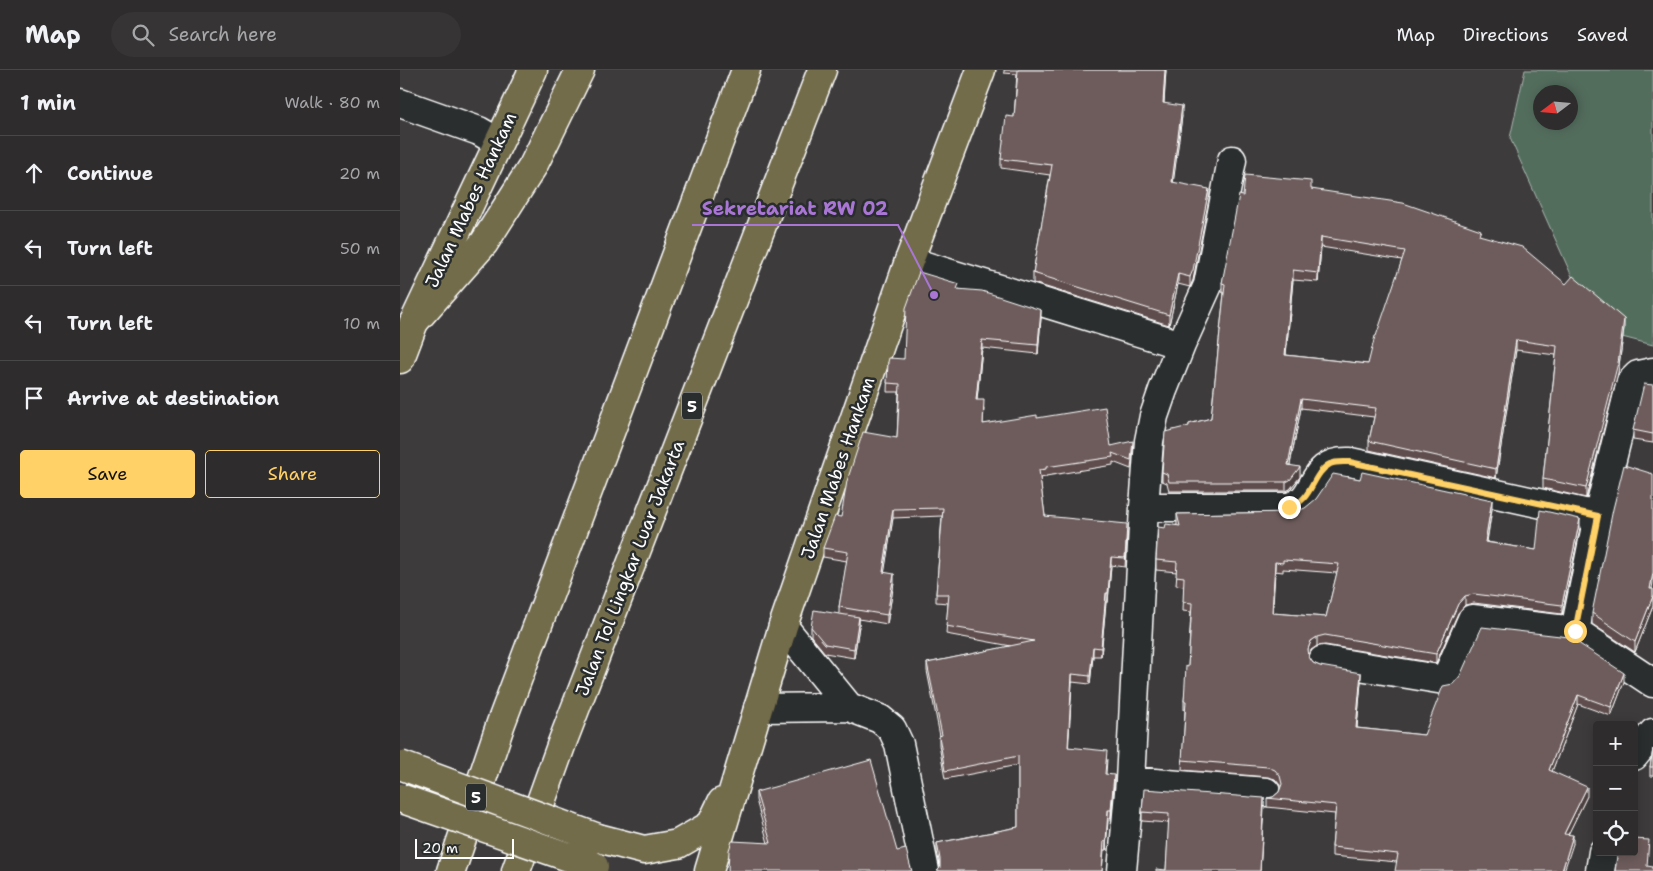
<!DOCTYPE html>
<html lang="en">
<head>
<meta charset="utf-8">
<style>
  :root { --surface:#2e2c2d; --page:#363435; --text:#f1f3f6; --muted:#a7a7aa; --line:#494849; --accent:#ffd166 }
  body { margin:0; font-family:"Shantell Sans",sans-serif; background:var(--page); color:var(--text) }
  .controls { position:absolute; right:15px; bottom:15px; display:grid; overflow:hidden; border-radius:5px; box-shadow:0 2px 12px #0003 }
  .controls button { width:45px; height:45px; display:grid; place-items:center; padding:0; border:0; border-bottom:1px solid var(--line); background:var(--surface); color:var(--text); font:25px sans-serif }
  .compass { position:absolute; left:1133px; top:15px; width:45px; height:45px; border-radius:50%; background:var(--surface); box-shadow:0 2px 12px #0003; rotate:254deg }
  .scale { position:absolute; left:15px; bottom:12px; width:99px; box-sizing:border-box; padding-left:5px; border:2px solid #fff; border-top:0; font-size:14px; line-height:18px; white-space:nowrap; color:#fff; -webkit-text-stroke:4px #2a2d2e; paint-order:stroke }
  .stop { position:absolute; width:15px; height:15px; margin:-11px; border:4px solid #ffd166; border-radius:50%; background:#fff }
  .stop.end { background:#ffd166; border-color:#fff; box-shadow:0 1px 5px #0008 }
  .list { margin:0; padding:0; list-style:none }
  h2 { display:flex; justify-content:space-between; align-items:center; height:65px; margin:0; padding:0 20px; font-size:21px }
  h2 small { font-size:16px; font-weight:400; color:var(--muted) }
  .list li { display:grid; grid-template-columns:32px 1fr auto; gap:15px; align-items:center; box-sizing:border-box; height:75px; padding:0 20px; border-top:1px solid var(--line) }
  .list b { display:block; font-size:19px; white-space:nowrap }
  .list em { font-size:16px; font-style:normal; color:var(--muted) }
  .actions { display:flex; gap:10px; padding:15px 20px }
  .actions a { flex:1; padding:11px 0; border:1px solid var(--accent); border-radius:5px; text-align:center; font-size:18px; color:var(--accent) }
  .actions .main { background:var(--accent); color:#111 }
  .icon { flex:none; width:28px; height:28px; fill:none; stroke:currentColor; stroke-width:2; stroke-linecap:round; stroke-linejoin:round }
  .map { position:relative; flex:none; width:1253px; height:801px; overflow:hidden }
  header { display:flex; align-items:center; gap:30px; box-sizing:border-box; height:70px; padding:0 25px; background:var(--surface); border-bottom:1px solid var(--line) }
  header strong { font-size:24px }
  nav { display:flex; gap:28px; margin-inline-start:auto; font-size:18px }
  .search { width:350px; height:45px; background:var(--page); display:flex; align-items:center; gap:12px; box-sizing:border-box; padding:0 18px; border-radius:28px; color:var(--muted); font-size:19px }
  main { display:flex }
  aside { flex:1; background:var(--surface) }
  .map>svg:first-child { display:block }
  .green { fill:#526d5d; stroke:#a8b6ae; fill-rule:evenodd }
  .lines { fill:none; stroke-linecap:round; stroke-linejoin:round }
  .minor-casing { stroke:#fff; stroke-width:31 }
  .primary-casing { stroke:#fff; stroke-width:31 }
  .motorway-casing { stroke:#fff; stroke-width:31 }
  .minor { stroke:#2a2d2e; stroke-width:28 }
  .primary { stroke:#736c4b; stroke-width:28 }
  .motorway { stroke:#736c4b; stroke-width:28 }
  .primary-bridge-casing { stroke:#fff; stroke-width:31; stroke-linecap:butt }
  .primary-bridge { stroke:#736c4b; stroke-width:28 }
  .wall { fill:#5f4e4e; stroke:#fff; fill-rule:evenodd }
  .shaded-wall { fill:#4d4040; stroke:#fff }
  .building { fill:#6e5b5b; stroke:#fff; fill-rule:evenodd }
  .route { stroke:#ffd166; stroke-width:6 }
  .labels { text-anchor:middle; stroke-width:5; stroke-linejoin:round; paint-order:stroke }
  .shield { fill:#2a2d2e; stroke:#bfc0c0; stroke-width:1 }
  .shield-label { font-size:16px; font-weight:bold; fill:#fff }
  .street-label { font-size:18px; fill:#fff; stroke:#2a2d2e }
  .leader { fill:none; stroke:#a976d5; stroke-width:2 }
  .callout-dot { fill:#a976d5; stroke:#2a2d2e; stroke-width:2 }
  .callout-label { font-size:19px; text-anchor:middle; font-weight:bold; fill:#a976d5; stroke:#2a2d2e; stroke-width:5; stroke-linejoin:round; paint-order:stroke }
</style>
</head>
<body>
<header>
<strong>Map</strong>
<div class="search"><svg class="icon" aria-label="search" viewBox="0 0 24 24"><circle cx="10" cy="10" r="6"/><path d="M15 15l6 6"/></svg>Search here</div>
<nav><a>Map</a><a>Directions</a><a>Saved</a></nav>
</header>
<main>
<aside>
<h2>1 min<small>Walk · 80 m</small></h2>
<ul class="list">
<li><svg class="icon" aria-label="ahead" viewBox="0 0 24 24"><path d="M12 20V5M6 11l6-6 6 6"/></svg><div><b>Continue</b></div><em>20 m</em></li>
<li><svg class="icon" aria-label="left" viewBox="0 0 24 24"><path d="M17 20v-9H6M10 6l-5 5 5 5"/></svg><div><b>Turn left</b></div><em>50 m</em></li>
<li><svg class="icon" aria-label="left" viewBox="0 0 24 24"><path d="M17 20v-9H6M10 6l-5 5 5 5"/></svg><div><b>Turn left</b></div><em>10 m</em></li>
<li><svg class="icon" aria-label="arrive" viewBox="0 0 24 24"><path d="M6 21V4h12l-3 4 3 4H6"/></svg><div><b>Arrive at destination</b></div></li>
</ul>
<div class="actions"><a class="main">Save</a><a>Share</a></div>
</aside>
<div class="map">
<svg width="1253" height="801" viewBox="0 0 1253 801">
  <rect width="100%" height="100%" fill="#3e3b3c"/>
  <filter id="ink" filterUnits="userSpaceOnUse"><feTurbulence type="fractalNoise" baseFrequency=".02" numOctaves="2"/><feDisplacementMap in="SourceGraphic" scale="10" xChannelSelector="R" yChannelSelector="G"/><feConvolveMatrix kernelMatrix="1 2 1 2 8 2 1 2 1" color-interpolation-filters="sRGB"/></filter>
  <g filter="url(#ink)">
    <path class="green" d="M 1125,0 L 1253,0 L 1253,275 L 1222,267 L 1174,211 L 1110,68 ZM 1140,22 L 1170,22 L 1170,52 L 1140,52 Z"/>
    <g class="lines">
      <g class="minor-casing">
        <path id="minor" d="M 0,33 L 79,61 L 98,72
          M 509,191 L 781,275
          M 1253,302 L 1238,305 L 1231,312 L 1198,446 L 1175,561 L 1253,613
          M 744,437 L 889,437 C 921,429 906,390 950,392 L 1198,446
          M 383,556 L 449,637
          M 923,590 L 1044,610 L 1046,609 L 1072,549 L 1175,561
          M 358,638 L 449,637 L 480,649 L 492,659 L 499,674 L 525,801
          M 1234,686 L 1253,663
          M 730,711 L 866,722
          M 722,801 L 730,711 L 744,437 L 749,371 L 754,346 L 763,320 L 781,275 L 808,215 L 832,90
          M 1200,801 L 1203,782"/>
      </g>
      <g class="primary-casing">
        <path id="primary" d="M 0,289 L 14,252 L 133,0
          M 198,768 L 244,780 L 278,774 L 311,755 L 322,732
          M 309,801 L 383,556 L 509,191 L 581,0"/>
      </g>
      <g class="motorway-casing">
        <path id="motorway" d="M 14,252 L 84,173 L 133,96 L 180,0
          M 51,801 L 101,653 L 346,0
          M 116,801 L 162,673 L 422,0"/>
      </g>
      <use href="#minor" class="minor"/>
      <use href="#primary" class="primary"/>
      <use href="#motorway" class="motorway"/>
      <g class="primary-bridge-casing">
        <path id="primary-bridge" d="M 0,695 L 198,768
          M 0,728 L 194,796"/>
      </g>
      <use href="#primary-bridge" class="primary-bridge"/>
    </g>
    <path class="wall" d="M 604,0 L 766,0 L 764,34 L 782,46 L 773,112 L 809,129 L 793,210 L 790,217 L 778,214 L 769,255 L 633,213 L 633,203 L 650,105 L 601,98 L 601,89 L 614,47 L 617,4 L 604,3 Z
      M 911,119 L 1081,166 L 1166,214 L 1224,258 L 1218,303 L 1186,428 L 1143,418 L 1143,409 L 1156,285 L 1116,280 L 1096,408 L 969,380 L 969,371 L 974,347 L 901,338 L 890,395 L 900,407 L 890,419 L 886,421 L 769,421 L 767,413 L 762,411 L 762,402 L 789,356 L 789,354 L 811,348 L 824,223 L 822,222 L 822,213 L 843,126 ZM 921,177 L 1002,190 L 968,294 L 886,285 L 893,210 L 918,212 Z
      M 559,219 L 641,248 L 638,284 L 582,278 L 577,330 L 584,339 L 583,354 L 637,348 L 711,376 L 733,379 L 731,399 L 713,392 L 713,395 L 646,406 L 646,407 L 640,408 L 645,446 L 727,463 L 725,497 L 711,495 L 708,532 L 706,532 L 701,586 L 693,586 L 690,614 L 672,612 L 668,677 L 707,689 L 706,704 L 714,713 L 711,749 L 708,749 L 706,780 L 704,780 L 702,801 L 537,801 L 540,798 L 540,795 L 537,782 L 537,773 L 618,757 L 618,695 L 545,709 L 539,675 L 539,666 L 540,666 L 527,601 L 527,593 L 611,576 L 546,564 L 548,533 L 536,532 L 536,524 L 542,446 L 493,448 L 484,503 L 494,513 L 487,554 L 459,549 L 459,556 L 454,588 L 425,583 L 411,566 L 411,557 L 439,544 L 439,537 L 447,491 L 423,487 L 423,478 L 441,447 L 497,368 L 499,322 L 487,322 L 488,292 L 504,289 Z
      M 1253,315 L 1253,373 L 1233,370 L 1233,360 Z
      M 1092,439 L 1087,472 L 1136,480 L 1180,458 L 1162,544 L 1074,533 L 1065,535 L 1058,543 L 1036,593 L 925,575 L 917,576 L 911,580 L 909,587 L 913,593 L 920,596 L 961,612 L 957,658 L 1024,665 L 1224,612 L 1211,646 L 1178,634 L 1152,701 L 1187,726 L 1168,764 L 1173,774 L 997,792 L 932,786 L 932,777 L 935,744 L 867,737 L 867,728 L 873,727 L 879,722 L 880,717 L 880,715 L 875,709 L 868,707 L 782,700 L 785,640 L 784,640 L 784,631 L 788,597 L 791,542 L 783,541 L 784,516 L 776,515 L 777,502 L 756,500 L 756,490 L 765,458 L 777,455 L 777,444 ZM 883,499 L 937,503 L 926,547 L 872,543 L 875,501 L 883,502 Z
      M 1252,519 L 1253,519 L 1253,536 L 1235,582 L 1192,554 L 1192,543 Z
      M 1253,679 L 1253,706 L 1250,706 L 1250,697 Z
      M 356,722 L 497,781 L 510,795 L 368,773 L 356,730 Z
      M 864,738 L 766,800 L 769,753 L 742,751 L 742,742 Z"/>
    <path class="shaded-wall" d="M 765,0 L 766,0 L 763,43 L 763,33 Z
      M 782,36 L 782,46 L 772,122 L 772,112 Z
      M 809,119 L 809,129 L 793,210 L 790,217 L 790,207 Z
      M 921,167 L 921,177 L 918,212 L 918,203 Z
      M 893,200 L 893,210 L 885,294 L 885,285 Z
      M 778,204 L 778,214 L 769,255 L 769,245 Z
      M 641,240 L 641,248 L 638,284 L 638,275 Z
      M 1224,249 L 1224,258 L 1218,303 L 1186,428 L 1186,418 Z
      M 582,270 L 582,278 L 576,339 L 576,330 Z
      M 1116,270 L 1116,280 L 1096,408 L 1096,399 Z
      M 901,329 L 901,338 L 888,404 L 888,395 Z
      M 900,397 L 900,407 L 890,419 L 886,421 L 886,412 Z
      M 1092,430 L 1092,439 L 1085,481 L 1085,472 Z
      M 493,439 L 493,448 L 483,511 L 483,502 Z
      M 1180,449 L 1180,458 L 1162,544 L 1162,535 Z
      M 711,487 L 711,495 L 708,532 L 708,523 Z
      M 875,492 L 875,501 L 872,552 L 872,543 Z
      M 1253,503 L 1253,513 L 1250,529 L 1250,519 Z
      M 494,504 L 494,513 L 487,554 L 487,545 Z
      M 706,523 L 706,532 L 701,586 L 701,578 Z
      M 1065,526 L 1065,535 L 1058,543 L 1036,593 L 1036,584 L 1058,534 Z
      M 1253,526 L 1253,536 L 1235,582 L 1235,572 Z
      M 459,547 L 459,556 L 454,588 L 454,579 Z
      M 917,567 L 917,576 L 911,580 L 908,588 L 908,579 L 911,571 Z
      M 693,577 L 693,586 L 690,614 L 690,606 Z
      M 961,603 L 961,612 L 956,667 L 956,658 Z
      M 1224,603 L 1224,612 L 1211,646 L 1211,637 Z
      M 672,604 L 672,612 L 668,685 L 668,677 Z
      M 1178,625 L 1178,634 L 1149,709 L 1149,700 Z
      M 714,705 L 714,713 L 711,749 L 711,740 Z
      M 1187,717 L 1187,726 L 1164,773 L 1164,764 Z
      M 864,728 L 864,738 L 860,801 Z
      M 708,740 L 708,749 L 706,780 L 706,771 Z
      M 1173,765 L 1173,774 L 1164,801 L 1162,801 Z"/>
    <path class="building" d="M 618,0 L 765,0 L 763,33 L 782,36 L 772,112 L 809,119 L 793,200 L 790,207 L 778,204 L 769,245 L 633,203 L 652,95 L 601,89 L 606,46 L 614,47 Z
      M 845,105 L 911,111 L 911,119 L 1003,133 L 1081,160 L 1079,165 L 1122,177 L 1166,214 L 1173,206 L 1224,249 L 1218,293 L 1186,418 L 1143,409 L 1157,276 L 1116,270 L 1096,399 L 969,371 L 976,338 L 901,329 L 888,395 L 900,397 L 890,410 L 886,412 L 769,412 L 767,404 L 762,402 L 765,362 L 789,356 L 789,354 L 811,348 L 825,214 L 822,213 L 839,125 L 843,126 ZM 921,167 L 1005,181 L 976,266 L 975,266 L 968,294 L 885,285 L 893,200 L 918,203 Z
      M 519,202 L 559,214 L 557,219 L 582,221 L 641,240 L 638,275 L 582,270 L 576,330 L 584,330 L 583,354 L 637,345 L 637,348 L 705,337 L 711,376 L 733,371 L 731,390 L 712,383 L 713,387 L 646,397 L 646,399 L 639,400 L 645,446 L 727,454 L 725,488 L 711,487 L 708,523 L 706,523 L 701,578 L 693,577 L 690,606 L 672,604 L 668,677 L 707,681 L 705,704 L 714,705 L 711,740 L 708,740 L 706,771 L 704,771 L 702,801 L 537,801 L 540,798 L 540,789 L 537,773 L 618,757 L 618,686 L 545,701 L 539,666 L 542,665 L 527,593 L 634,571 L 546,556 L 549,524 L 536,524 L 543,438 L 493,439 L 483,502 L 494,504 L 487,545 L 439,537 L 448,482 L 423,478 L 435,446 L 441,447 L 447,411 L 463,362 L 497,368 L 500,314 L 487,313 L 488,292 L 489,288 L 504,289 L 506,238 Z
      M 1244,314 L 1253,315 L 1253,364 L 1233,360 Z
      M 1224,395 L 1253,404 L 1253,503 L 1250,519 L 1253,519 L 1253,526 L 1235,572 L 1192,543 L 1213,439 Z
      M 962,402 L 1092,430 L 1085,472 L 1136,480 L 1140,440 L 1180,449 L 1162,535 L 1074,524 L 1065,526 L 1058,534 L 1036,584 L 925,565 L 917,567 L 911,571 L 908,579 L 909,587 L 913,593 L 920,596 L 961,603 L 956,658 L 1024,665 L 1043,616 L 1053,614 L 1060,606 L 1082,557 L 1169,567 L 1224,603 L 1211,637 L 1178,625 L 1149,700 L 1187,717 L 1164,764 L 1173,765 L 1162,801 L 995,801 L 998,784 L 932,777 L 936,735 L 867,728 L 873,727 L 879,722 L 882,714 L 880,706 L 875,700 L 868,697 L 782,690 L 786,631 L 784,631 L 786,596 L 788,597 L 792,533 L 783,532 L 784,507 L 776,506 L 777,492 L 756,490 L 758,457 L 765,458 L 766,454 L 780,456 L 777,444 L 895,442 L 905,438 L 916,429 L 933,404 L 960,409 ZM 883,490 L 939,494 L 926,547 L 872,543 L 875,492 L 883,493 Z
      M 414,540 L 459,547 L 454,579 L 425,574 L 411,557 Z
      M 1253,679 L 1253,697 L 1250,697 Z
      M 471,690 L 497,781 L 506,779 L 510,795 L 512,801 L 328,801 L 329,780 L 332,771 L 371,773 L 356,722 Z
      M 744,719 L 864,728 L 860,801 L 756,801 L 756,799 L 766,800 L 769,744 L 742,742 Z
      M 1234,769 L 1249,770 L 1247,796 L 1253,797 L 1253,801 L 1215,801 L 1218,782 L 1234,782 Z"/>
  </g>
  <g class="lines" filter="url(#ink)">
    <path class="route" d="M 889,437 C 913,431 911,404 930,394 C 936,391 944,392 950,392 L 1198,446 L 1175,561"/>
  </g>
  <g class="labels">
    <g class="shield">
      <rect x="282" y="322.5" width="20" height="27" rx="4"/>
      <rect x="66" y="713.5" width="20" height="27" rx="4"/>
    </g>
    <g class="shield-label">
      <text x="292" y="342">5</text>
      <text x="76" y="733">5</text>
    </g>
    <g class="street-label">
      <text transform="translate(71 130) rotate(-65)" y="6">Jalan Mabes Hankam</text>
      <text transform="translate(438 398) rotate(-71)" y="6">Jalan Mabes Hankam</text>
      <text transform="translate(230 498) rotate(-69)" y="6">Jalan Tol Lingkar Luar Jakarta</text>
    </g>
  </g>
  <path class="leader" d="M534 225L498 155H292"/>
  <circle class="callout-dot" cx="534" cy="225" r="5"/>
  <g class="callout-label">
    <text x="395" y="145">Sekretariat RW 02</text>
  </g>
</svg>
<div class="controls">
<button>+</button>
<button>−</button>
<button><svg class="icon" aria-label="locate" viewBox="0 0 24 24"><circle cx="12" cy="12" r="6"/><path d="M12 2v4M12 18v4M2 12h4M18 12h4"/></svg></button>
</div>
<svg class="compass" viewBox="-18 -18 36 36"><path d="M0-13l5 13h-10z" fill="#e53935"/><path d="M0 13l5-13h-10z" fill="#a7a7aa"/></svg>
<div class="scale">20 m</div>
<div class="stop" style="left:1175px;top:561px"></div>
<div class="stop end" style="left:889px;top:437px"></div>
</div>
</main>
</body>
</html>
